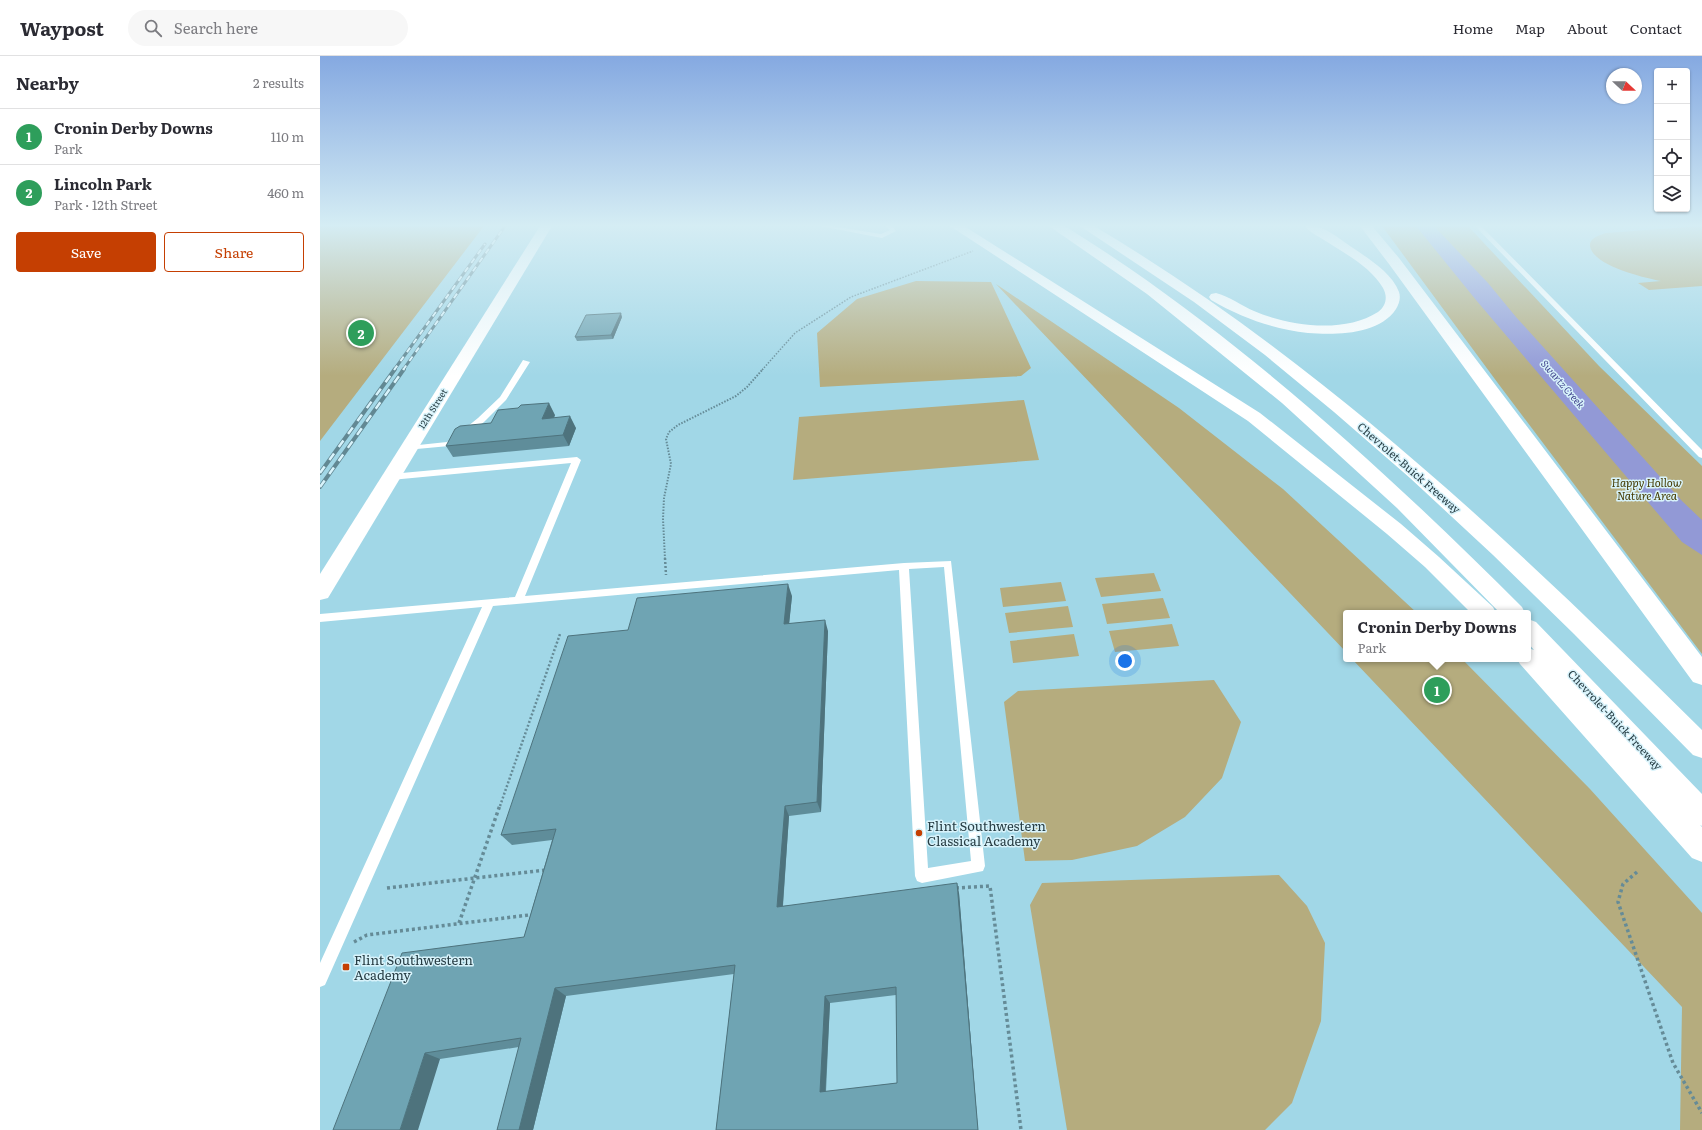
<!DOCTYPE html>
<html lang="en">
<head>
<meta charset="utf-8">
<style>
  :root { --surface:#fff; --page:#f7f7f7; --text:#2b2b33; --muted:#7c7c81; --line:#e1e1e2; --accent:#c53f02 }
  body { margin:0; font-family:Literata,serif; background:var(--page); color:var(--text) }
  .controls { position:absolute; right:12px; top:12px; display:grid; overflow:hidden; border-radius:4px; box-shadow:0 1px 3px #0004 }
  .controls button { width:36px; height:36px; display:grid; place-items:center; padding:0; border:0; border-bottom:1px solid var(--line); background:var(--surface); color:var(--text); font:20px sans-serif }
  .compass { position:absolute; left:1286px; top:12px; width:36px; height:36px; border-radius:50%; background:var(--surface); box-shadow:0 1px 3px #0004; rotate:112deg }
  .you { position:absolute; left:805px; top:605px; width:14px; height:14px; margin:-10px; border:3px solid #fff; border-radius:50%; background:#1a73e8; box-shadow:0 0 0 6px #1a73e833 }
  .badge { display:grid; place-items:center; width:26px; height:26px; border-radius:50%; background:var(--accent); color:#fff; font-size:13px; font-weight:700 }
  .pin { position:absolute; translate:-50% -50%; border:2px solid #fff; box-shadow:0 1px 4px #0006 }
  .popup { position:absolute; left:1023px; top:554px; width:188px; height:52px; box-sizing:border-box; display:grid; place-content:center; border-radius:4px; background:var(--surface); filter:drop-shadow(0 1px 3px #0005); font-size:13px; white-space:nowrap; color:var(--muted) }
  .popup b { font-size:15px; color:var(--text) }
  .popup::after { content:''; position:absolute; left:50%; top:100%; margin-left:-8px; border:8px solid transparent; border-top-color:var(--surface) }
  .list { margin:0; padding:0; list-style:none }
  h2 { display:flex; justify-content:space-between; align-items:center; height:52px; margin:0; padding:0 16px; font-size:17px }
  h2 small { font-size:13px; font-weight:400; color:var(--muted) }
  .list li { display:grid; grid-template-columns:26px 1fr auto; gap:12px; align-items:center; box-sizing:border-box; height:56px; padding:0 16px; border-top:1px solid var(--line) }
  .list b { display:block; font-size:15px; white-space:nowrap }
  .list p { margin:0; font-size:13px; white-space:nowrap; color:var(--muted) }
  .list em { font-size:13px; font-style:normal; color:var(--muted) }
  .actions { display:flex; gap:8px; padding:12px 16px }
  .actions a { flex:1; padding:9px 0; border:1px solid var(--accent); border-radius:4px; text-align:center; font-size:14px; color:var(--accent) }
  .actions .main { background:var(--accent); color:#fff }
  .icon { flex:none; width:22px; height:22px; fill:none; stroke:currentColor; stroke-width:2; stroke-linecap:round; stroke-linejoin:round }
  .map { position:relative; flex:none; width:1382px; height:1074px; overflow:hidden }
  header { display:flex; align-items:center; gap:24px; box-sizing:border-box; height:56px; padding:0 20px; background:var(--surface); border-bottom:1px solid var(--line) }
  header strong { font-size:19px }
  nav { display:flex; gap:22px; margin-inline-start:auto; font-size:14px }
  .search { width:280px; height:36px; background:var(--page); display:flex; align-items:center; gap:10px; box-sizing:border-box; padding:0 14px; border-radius:22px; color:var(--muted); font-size:15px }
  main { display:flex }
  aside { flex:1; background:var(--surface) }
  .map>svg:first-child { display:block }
  .green { fill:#b5ac7e }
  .water { fill:#9299d6 }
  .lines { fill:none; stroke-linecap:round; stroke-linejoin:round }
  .path-far3 { stroke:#658b97; stroke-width:1.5; stroke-dasharray:1.5 1.5; stroke-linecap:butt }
  .path-far2 { stroke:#658b97; stroke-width:2; stroke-dasharray:1.5 1.5; stroke-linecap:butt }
  .path-far1 { stroke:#658b97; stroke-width:2.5; stroke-dasharray:2 2; stroke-linecap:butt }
  .path { stroke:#658b97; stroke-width:3.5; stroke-dasharray:3 3; stroke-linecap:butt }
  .lane { fill:#fff; fill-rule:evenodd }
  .secondary { fill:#fff; fill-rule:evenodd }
  .highway { fill:#fff; fill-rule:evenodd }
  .rail-far1-casing { stroke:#628893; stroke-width:3 }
  .rail-casing { stroke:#628893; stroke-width:4 }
  .rail-far1 { stroke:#d8f3fb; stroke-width:2; stroke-dasharray:5.5; stroke-linecap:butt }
  .rail { stroke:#d8f3fb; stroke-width:2.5; stroke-dasharray:8; stroke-linecap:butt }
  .wall { fill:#5f8d9a; fill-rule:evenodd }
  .shaded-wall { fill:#4e737d }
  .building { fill:#6fa4b3; stroke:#4e737d; fill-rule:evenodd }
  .poi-dot { fill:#c53f02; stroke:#d8f3fb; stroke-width:1.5 }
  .labels { text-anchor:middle; stroke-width:3; stroke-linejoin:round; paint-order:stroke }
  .far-street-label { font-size:9px; fill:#273d44; stroke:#d8f3fb }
  .far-water-label { font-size:10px; font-style:italic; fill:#41448d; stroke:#d8f3fb }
  .street-label { font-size:11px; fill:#273d44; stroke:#d8f3fb }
  .park-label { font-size:11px; font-style:italic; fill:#453b02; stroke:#d8f3fb }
  .near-poi-label { font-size:13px; fill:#273d44; stroke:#d8f3fb; text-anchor:start }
</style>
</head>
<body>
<header>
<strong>Waypost</strong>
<div class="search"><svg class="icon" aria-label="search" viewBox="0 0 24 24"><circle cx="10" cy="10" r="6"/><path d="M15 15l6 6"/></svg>Search here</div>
<nav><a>Home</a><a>Map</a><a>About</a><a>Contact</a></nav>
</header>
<main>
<aside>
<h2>Nearby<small>2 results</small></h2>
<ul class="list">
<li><span class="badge" style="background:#2e9e5b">1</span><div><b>Cronin Derby Downs</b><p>Park</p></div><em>110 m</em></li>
<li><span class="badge" style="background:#2e9e5b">2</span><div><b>Lincoln Park</b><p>Park · 12th Street</p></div><em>460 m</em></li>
</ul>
<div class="actions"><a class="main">Save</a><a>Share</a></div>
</aside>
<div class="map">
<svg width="1382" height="1074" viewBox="0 0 1382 1074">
  <rect width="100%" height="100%" fill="#a1d7e7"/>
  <path class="green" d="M 0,170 L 164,170 L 0,385 Z
    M 1062,170 L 1148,170 L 1279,310 L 1382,410 L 1382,598 L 1180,330 Z
    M 1382,170 L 1382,230 L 1329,234 L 1318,227 L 1341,225 C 1325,222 1273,210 1270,190 C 1269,182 1280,179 1286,177 Z
    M 596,225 L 671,226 L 711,312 L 701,320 L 500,331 L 497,277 L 537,243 Z
    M 676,228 L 859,352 L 963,433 L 1097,557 L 1026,557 L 1026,596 Z
    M 704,344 L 719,404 L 473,424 L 479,361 Z
    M 834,517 L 841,535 L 781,541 L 775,522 Z
    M 741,526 L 746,545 L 683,551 L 680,532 Z
    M 843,542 L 850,562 L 787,568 L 782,548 Z
    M 748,550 L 753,571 L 689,577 L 685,557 Z
    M 852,568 L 859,590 L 795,596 L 789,575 Z
    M 754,578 L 759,600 L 693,607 L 690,585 Z
    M 1032,603 L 1142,603 L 1270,733 L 1382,857 L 1382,1074 L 1360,1074 L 1362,951 Z
    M 894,624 L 921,666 L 902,722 L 865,761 L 817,790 L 752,804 L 705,805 L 684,646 L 698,635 Z
    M 959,819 L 987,850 L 1005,887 L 1001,965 L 972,1047 L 945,1074 L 747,1074 L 710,849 L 722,827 Z"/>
  <path class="water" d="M 1096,170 L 1114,170 L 1168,227 L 1196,261 L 1362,445 L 1382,464 L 1382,499 L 1362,486 L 1156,244 Z"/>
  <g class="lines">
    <path class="path-far3" d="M 442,314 L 475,277 L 531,241 L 653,195"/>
    <path class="path-far2" d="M 345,503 L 343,463 L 344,442 L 351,408 L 346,383 L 349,376 L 358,369 L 416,340 L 427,331 L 443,313"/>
    <path class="path-far1" d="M 345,502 L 346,519
      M 180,750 L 240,578"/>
    <path class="path" d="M 1317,816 L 1303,828 L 1298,846 L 1353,1007 L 1382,1057
      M 67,832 L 226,814
      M 636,832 L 670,830 L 701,1074
      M 139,867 L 180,749
      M 34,886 L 47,879 L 209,859"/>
    <path class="lane" d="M 500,170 L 511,170 L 561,178 L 570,174 L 566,170 L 572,170 L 576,175 L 562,182 Z
      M 1155,170 L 1161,170 L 1382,394 L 1382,402 L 1379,401 Z
      M 203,304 L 210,306 L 186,344 L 164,366 L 143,383 L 129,390 L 86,394 L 86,390 L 89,390 L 127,386 L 137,379 L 158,362 L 180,341 Z
      M 257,401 L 261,404 L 205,540 L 584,507 L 631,505 L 665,810 L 663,815 L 602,827 L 597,825 L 595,820 L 579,514 L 173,550 L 5,929 L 0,931 L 0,907 L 162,551 L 0,566 L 0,558 L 195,541 L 251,407 L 71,424 L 67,421 L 71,418 ZM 624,511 L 651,805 L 608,812 L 589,513 Z"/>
    <path class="secondary" d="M 220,170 L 232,170 L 8,542 L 0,544 L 0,518 Z"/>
    <path class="highway" d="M 630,170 L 644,170 L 940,357 L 1081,468 L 1119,501 L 1173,551 L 1176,557 L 1151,557 L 1105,511 L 1067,478 L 928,365 Z
      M 729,170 C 733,170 740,169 744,170 C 750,173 757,178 762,181 C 778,191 793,201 809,212 C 951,310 1080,429 1202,551 L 1205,557 L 1180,557 L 1077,452 L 962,347 L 827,238 Z
      M 760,170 L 774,170 C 1001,305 1195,489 1382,674 L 1382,702 L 1373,699 L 1254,578 L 1173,499 L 1090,422 L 1014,356 L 945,299 L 874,246 Z
      M 985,170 C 1003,168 1018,182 1033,192 C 1049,203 1072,217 1079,236 C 1081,242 1079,248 1076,253 C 1059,279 1016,279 988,277 C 953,273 922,262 891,244 L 889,241 L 891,238 L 896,237 C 909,240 922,250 934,255 C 969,270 1024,278 1058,256 C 1066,250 1068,241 1063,232 C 1051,211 1024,197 1004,184 C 998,180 989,176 985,170 Z
      M 1040,170 L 1052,170 L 1079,202 L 1382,601 L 1382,629 L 1373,626 L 1069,208 Z
      M 1208,563 L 1216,566 L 1382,738 L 1382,770 L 1380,769 L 1382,771 L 1382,806 L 1372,802 L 1200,608 L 1197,603 L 1208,603 L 1208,592 L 1214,594 L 1208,587 Z"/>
    <g class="rail-far1-casing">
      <path id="rail-far1" d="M 74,314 L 165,188
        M 83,314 L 185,170"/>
    </g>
    <g class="rail-casing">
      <path id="rail" d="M 0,417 L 75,313
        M 0,431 L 84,313"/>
    </g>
    <use href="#rail-far1" class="rail-far1"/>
    <use href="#rail" class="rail"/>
  </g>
  <path class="wall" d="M 302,261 L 293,283 L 257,285 L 255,281 Z
    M 235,359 L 234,362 L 256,372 L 249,390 L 133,401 L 126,390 L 171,367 Z
    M 472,540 L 469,567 L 508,575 L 501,756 L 469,760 L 463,850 L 639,837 L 658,1074 L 396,1074 L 414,918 L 246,940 L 213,1074 L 177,1074 L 199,991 L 120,1003 L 13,1074 L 204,881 L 232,784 L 192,789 L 181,779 L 308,574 ZM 576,939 L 577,1027 L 506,1036 L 510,947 Z"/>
  <path class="shaded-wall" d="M 301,257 L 302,261 L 293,283 L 291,279 Z
    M 229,347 L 235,359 L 228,374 L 222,363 Z
    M 250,360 L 256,372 L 249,390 L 243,379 Z
    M 468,528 L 472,540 L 468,579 L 464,568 Z
    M 505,564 L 508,575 L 501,756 L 497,746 Z
    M 465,750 L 469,760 L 462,860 L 457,851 Z
    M 637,827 L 639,837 L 658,1074 Z
    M 235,932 L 246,940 L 213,1074 L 199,1074 Z
    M 505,940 L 510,947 L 505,1042 L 500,1036 Z
    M 105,997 L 120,1003 L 98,1074 L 80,1074 Z"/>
  <path class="building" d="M 301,257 L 291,279 L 255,281 L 266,259 Z
    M 229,347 L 222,363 L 250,360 L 243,379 L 126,390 L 135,373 L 140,370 L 171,367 L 178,354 L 198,352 L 201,349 Z
    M 468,528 L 464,568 L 505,564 L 497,746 L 465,750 L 457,851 L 637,827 L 658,1074 L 396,1074 L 415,909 L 235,932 L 199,1074 L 177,1074 L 201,982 L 105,997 L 80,1074 L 13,1074 L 82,897 L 204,881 L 236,773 L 181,779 L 248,580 L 308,574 L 317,542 ZM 576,931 L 577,1027 L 500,1036 L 505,940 Z"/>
  <linearGradient id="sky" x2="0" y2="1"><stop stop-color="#85a9e1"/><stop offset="0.53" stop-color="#d5edf4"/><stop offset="1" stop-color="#d5edf4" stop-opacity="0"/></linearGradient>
  <rect width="1382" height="320" fill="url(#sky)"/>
  <g class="poi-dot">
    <circle cx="599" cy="777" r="4"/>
    <rect x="22" y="907" width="8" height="8" rx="2"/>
  </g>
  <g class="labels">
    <g class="far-street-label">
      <text transform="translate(113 353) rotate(-58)" y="3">12th Street</text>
    </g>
    <g class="far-water-label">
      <text transform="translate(1243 328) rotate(49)" y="4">Swartz Creek</text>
    </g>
    <g class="street-label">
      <text transform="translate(1089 412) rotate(41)" y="4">Chevrolet-Buick Freeway</text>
      <text transform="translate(1295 664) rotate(47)" y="4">Chevrolet-Buick Freeway</text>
    </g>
    <g class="park-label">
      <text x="1327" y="431">Happy Hollow<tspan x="1327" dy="13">Nature Area</tspan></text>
    </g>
    <g class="near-poi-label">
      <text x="607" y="775">Flint Southwestern<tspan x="607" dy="15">Classical Academy</tspan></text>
      <text x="34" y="909">Flint Southwestern<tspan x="34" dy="15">Academy</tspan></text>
    </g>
  </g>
</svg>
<div class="controls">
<button>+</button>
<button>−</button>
<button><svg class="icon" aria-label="locate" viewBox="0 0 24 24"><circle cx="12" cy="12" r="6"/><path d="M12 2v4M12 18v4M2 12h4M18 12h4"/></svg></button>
<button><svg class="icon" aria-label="layers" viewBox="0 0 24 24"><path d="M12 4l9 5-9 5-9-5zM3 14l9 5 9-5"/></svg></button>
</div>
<svg class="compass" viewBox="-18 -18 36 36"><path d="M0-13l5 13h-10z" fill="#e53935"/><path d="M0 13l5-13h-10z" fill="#7c7c81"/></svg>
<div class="you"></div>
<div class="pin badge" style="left:1117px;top:634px;background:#2e9e5b">1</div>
<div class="popup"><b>Cronin Derby Downs</b>Park</div>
<div class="pin badge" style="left:41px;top:277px;background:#2e9e5b">2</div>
</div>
</main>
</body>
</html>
